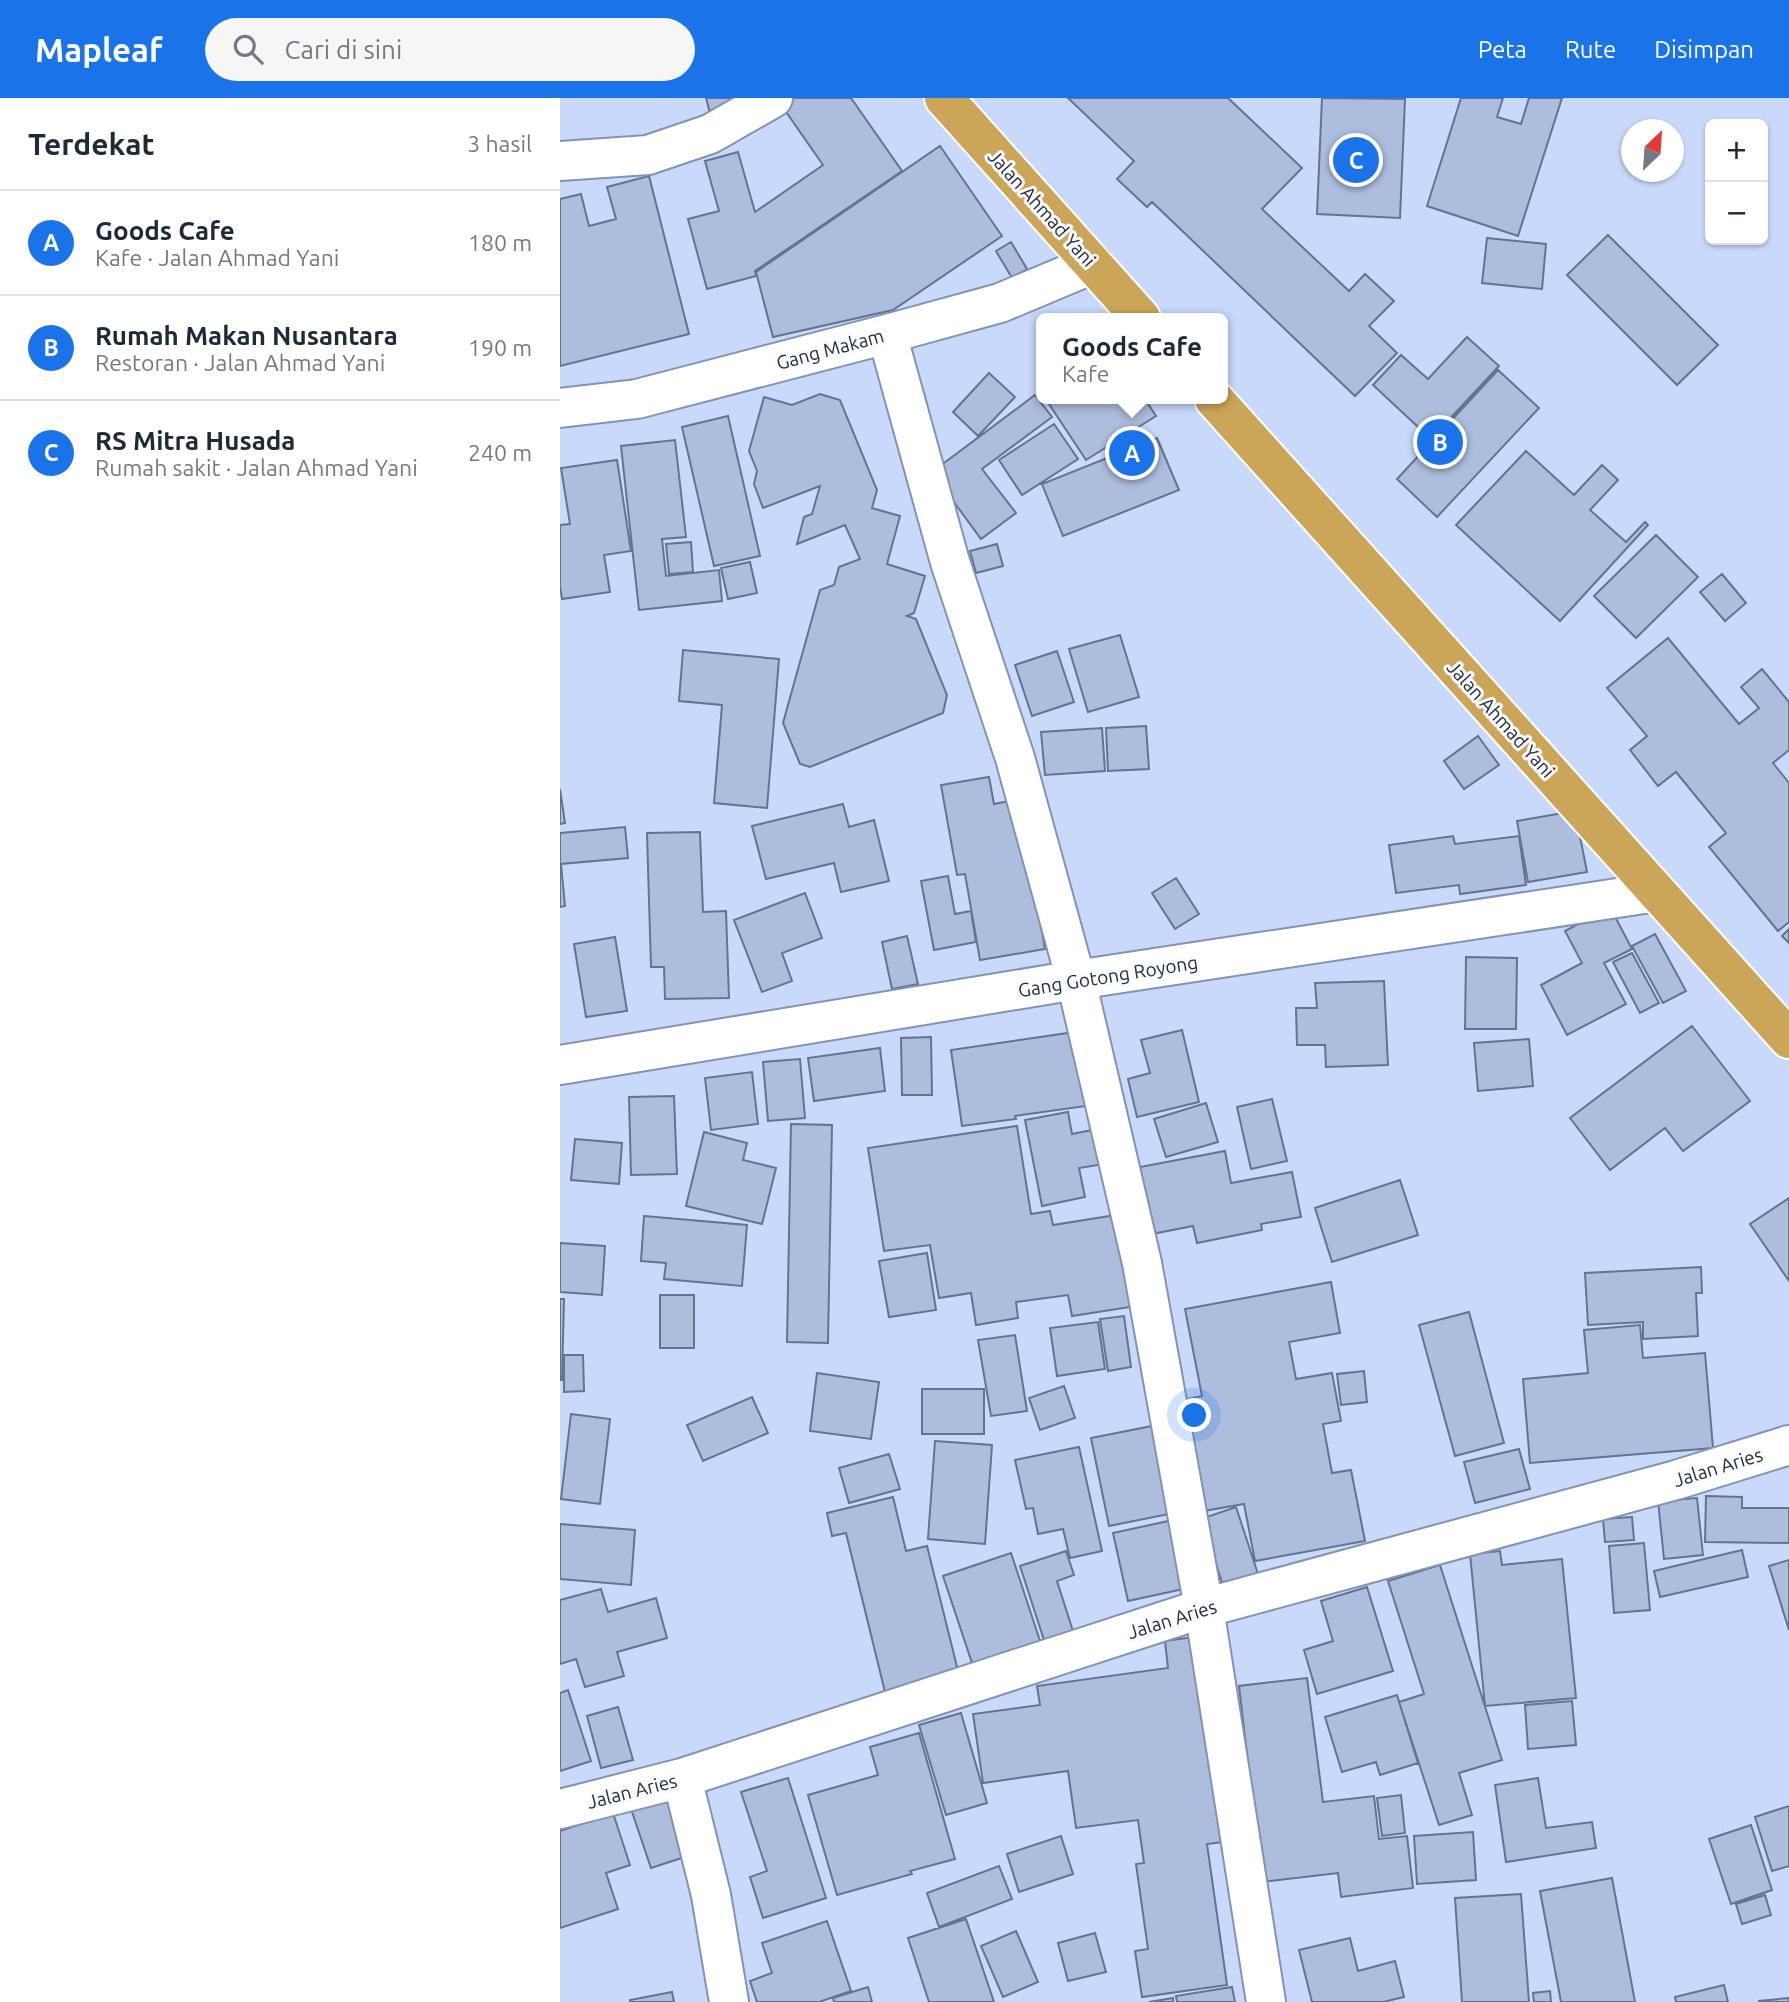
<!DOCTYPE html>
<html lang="id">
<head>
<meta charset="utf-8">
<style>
  :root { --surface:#fff; --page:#f6f6f7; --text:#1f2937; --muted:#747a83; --line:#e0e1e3; --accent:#1a73e8 }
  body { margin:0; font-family:Ubuntu,sans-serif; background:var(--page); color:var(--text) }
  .controls { position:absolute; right:21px; top:21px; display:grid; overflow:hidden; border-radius:10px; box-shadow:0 2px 5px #0004 }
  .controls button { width:63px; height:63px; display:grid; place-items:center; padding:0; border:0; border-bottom:2px solid var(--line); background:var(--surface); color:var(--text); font:35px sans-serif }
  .compass { position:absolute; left:1061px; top:21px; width:63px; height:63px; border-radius:50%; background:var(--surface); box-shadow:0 2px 5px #0004; rotate:25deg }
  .you { position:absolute; left:635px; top:1318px; width:24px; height:24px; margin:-18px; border:5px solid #fff; border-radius:50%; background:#1a73e8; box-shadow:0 0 0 10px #1a73e833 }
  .badge { display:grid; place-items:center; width:46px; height:46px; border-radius:50%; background:var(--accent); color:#fff; font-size:23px; font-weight:700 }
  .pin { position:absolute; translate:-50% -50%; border:4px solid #fff; box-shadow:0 2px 7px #0006 }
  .popup { position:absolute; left:476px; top:215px; width:192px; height:91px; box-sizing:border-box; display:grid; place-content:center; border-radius:10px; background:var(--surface); filter:drop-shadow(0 2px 5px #0005); font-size:23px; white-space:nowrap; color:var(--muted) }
  .popup b { font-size:26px; color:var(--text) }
  .popup::after { content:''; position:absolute; left:50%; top:100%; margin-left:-14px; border:14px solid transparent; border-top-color:var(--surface) }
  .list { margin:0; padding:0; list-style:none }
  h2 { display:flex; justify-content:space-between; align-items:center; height:91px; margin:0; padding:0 28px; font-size:30px }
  h2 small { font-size:23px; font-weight:400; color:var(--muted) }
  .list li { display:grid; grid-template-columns:46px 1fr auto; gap:21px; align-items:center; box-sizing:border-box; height:105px; padding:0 28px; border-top:2px solid var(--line) }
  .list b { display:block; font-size:26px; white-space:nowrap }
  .list p { margin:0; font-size:23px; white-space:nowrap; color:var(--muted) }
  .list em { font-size:23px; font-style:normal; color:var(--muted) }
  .icon { flex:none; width:38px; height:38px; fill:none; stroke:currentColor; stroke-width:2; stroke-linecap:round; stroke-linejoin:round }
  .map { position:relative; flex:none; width:1229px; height:1904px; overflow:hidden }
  header { display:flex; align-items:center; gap:42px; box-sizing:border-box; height:98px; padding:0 35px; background:var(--accent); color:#fff }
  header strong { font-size:33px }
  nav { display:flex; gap:38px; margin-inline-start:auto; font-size:24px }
  .search { width:490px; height:63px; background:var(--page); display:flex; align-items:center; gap:18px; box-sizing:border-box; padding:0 24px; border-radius:38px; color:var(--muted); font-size:26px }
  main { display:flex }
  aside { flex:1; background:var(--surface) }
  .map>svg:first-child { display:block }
  .building { fill:#adbdde; stroke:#647391; stroke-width:2 }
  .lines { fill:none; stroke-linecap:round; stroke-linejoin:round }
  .minor-casing { stroke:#8393b2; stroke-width:42 }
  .highway-casing { stroke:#fff; stroke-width:42 }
  .minor { stroke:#fff; stroke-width:38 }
  .highway { stroke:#cba659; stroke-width:38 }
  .labels { text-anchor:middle; stroke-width:6; stroke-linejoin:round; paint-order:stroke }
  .street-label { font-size:19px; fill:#262d3a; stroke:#f8fafd }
</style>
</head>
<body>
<header>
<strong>Mapleaf</strong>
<div class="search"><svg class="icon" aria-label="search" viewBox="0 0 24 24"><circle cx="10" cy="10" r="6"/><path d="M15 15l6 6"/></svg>Cari di sini</div>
<nav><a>Peta</a><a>Rute</a><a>Disimpan</a></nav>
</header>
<main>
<aside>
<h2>Terdekat<small>3 hasil</small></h2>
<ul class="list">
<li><span class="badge">A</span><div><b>Goods Cafe</b><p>Kafe · Jalan Ahmad Yani</p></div><em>180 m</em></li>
<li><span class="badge">B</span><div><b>Rumah Makan Nusantara</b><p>Restoran · Jalan Ahmad Yani</p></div><em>190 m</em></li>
<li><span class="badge">C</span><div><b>RS Mitra Husada</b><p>Rumah sakit · Jalan Ahmad Yani</p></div><em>240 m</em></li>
</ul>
</aside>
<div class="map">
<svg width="1229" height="1904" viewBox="0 0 1229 1904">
  <rect width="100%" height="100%" fill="#c8d9fb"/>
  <path class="building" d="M 146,0 L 188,0 L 150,15 Z
    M 234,0 L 291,0 L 342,73 L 195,173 L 196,178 L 147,191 L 128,121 L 159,113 L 145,63 L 178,54 L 195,114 L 263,67 L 222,8 Z
    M 508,0 L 668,0 L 742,70 L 702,111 L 789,193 L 805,176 L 834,203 L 809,228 L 837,255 L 795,298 L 592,104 L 587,109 L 557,81 L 574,63 Z
    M 762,0 L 845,1 L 840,120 L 757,116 Z
    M 901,0 L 943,0 L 937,19 L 961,26 L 969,0 L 1002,0 L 958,138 L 867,108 Z
    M 380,48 L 442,138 L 333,212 L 213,239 L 196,174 Z
    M 89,78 L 129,236 L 0,268 L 0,101 L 21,96 L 29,128 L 56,121 L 47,89 Z
    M 1048,137 L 1158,247 L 1117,287 L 1007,177 Z
    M 927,140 L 986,146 L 982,191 L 922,185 Z
    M 451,144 L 467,171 L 452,180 L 436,153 Z
    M 907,239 L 939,268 L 871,341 L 813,287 L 841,257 L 868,281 Z
    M 938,272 L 979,310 L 877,419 L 837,381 Z
    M 429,275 L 455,299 L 418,338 L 393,314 Z
    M 260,296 L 280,302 L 317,392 L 312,410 L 340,418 L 327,466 L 365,478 L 354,515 L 347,518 L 356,521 L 387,597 L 383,615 L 250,669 L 240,666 L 223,625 L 260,492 L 274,487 L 279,469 L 300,461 L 285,427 L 237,446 L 244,419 L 252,416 L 260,388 L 203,410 L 194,386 L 197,373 L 189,353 L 204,299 L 232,307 Z
    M 475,297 L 492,319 L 422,371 L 456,415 L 421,441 L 372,374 Z
    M 497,301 L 585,301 L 596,318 L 526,362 L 489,306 Z
    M 168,318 L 200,458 L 154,468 L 122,329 Z
    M 494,326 L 518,361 L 462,397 L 439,362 Z
    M 597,340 L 619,392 L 503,438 L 482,386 Z
    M 115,342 L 126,439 L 102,441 L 106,478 L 159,472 L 162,503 L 79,512 L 61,348 Z
    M 966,353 L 1014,397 L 1042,367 L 1058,382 L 1030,412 L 1066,444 L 1085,424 L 1088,427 L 1000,523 L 896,427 Z
    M 57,362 L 71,453 L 44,457 L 50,494 L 2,501 L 0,488 L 0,427 L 10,426 L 1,370 Z
    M 1096,437 L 1138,479 L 1076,540 L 1034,498 Z
    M 131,444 L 133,474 L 109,476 L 106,446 Z
    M 437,446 L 443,468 L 416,475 L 410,453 Z
    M 190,464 L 197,495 L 168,501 L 161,470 Z
    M 1162,476 L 1186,505 L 1165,523 L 1140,494 Z
    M 560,537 L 579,599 L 528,614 L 509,551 Z
    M 1108,540 L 1179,626 L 1199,610 L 1181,589 L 1202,571 L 1229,604 L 1229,652 L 1213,665 L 1229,685 L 1229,824 L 1218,833 L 1149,749 L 1166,735 L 1116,674 L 1098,688 L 1070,652 L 1087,638 L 1047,590 Z
    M 123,552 L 219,561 L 207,710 L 154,705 L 162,607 L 119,603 Z
    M 497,553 L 514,604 L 472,618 L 455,567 Z
    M 586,628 L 589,671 L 548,673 L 546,630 Z
    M 542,630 L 545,673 L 485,677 L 481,634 Z
    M 918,638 L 939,667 L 904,691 L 884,663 Z
    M 429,679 L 434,706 L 459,701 L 485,851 L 420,862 L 405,776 L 397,777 L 381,687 Z
    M 0,691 L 5,725 L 0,726 Z
    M 283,706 L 289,729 L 314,722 L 329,783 L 281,794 L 274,765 L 206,781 L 192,728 Z
    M 1015,713 L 1027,774 L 968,784 L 957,723 Z
    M 65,729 L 68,760 L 1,766 L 5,808 L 0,809 L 0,735 Z
    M 140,734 L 143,814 L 166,813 L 169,900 L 105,901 L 104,869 L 91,869 L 87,735 Z
    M 893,738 L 895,746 L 959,738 L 966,787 L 900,796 L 899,787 L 836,795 L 829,747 Z
    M 388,778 L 395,816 L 411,813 L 416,844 L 374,852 L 361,783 Z
    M 616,780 L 639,816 L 615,831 L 592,795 Z
    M 245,795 L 262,840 L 222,855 L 232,883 L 202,894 L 174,822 Z
    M 1050,809 L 1072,851 L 1044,865 L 1066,906 L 1007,937 L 981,887 L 1022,865 L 1005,833 Z
    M 1229,831 L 1229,845 L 1222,838 Z
    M 1095,836 L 1126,893 L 1103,905 L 1072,848 Z
    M 347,838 L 358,886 L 332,891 L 322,844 Z
    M 55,839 L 67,913 L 26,919 L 14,846 Z
    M 1072,855 L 1099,905 L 1080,915 L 1053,864 Z
    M 906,859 L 957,860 L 956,931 L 905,931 Z
    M 824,883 L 828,967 L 766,969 L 765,947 L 737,947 L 736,910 L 757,910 L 755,885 Z
    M 1132,928 L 1190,1003 L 1123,1053 L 1105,1030 L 1050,1072 L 1010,1020 Z
    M 622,932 L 639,1004 L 577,1019 L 568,981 L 590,975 L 581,942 Z
    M 515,934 L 526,1008 L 455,1018 L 456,1021 L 402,1028 L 391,952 Z
    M 371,939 L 372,997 L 342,997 L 341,940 Z
    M 969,941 L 973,988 L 918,993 L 914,945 Z
    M 320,950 L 325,993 L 254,1003 L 248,960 Z
    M 240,961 L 245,1020 L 208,1023 L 203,964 Z
    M 192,974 L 198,1026 L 151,1032 L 145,980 Z
    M 114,998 L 117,1076 L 71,1077 L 69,999 Z
    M 712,1001 L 727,1063 L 691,1071 L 677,1009 Z
    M 646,1005 L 658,1044 L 606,1059 L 594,1021 Z
    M 508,1014 L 512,1036 L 537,1031 L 544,1066 L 519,1070 L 525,1099 L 482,1108 L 465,1022 Z
    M 231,1026 L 272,1027 L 268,1245 L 227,1244 Z
    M 457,1028 L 471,1116 L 490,1113 L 493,1127 L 556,1117 L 570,1209 L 512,1218 L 508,1197 L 456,1204 L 458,1220 L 416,1227 L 411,1195 L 379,1200 L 370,1147 L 324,1153 L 308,1050 Z
    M 144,1034 L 187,1045 L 183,1062 L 216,1070 L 202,1126 L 126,1108 Z
    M 15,1041 L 62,1045 L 59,1086 L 11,1082 Z
    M 665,1053 L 671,1085 L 732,1074 L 741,1119 L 701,1126 L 702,1132 L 637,1145 L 633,1128 L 592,1136 L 580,1069 Z
    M 840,1082 L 858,1137 L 772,1164 L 755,1110 Z
    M 1229,1100 L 1229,1183 L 1190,1126 Z
    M 84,1118 L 187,1127 L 182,1188 L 104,1181 L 106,1165 L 81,1163 Z
    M 0,1145 L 45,1148 L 42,1197 L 0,1194 Z
    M 367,1155 L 376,1212 L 329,1219 L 319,1163 Z
    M 1141,1169 L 1142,1195 L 1136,1195 L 1138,1238 L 1083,1241 L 1083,1224 L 1028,1227 L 1025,1175 Z
    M 771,1184 L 780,1235 L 729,1244 L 736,1281 L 772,1275 L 781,1323 L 763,1326 L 772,1375 L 791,1372 L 805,1443 L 695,1463 L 684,1406 L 638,1414 L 618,1303 L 642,1298 L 625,1211 Z
    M 100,1197 L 134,1197 L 134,1250 L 100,1250 Z
    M 0,1201 L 4,1201 L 2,1282 L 0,1282 Z
    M 909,1214 L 944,1345 L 895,1358 L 859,1227 Z
    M 564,1218 L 571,1269 L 548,1273 L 540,1221 Z
    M 538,1224 L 545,1271 L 497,1278 L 490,1230 Z
    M 1080,1227 L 1083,1260 L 1145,1255 L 1153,1350 L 970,1365 L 963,1281 L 1028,1275 L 1024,1232 Z
    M 455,1237 L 467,1313 L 431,1318 L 418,1242 Z
    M 4,1257 L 23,1257 L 24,1293 L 4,1294 Z
    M 804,1273 L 807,1304 L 781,1307 L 777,1276 Z
    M 257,1275 L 319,1284 L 311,1341 L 250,1333 Z
    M 504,1288 L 515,1320 L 480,1332 L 469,1300 Z
    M 362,1291 L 424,1291 L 424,1336 L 362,1336 Z
    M 192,1299 L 208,1335 L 143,1363 L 127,1327 Z
    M 11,1316 L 50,1321 L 40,1406 L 1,1401 Z
    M 592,1328 L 609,1416 L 549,1428 L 531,1340 Z
    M 375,1343 L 432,1347 L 425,1446 L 368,1441 Z
    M 519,1349 L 542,1453 L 510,1460 L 503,1431 L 478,1436 L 473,1410 L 466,1411 L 455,1362 Z
    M 959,1351 L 970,1391 L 915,1405 L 904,1364 Z
    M 329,1356 L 340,1391 L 289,1405 L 279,1370 Z
    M 1146,1398 L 1182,1399 L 1182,1410 L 1229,1410 L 1229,1445 L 1145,1444 Z
    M 333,1399 L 346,1453 L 367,1448 L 400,1581 L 326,1598 L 286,1435 L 272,1438 L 267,1415 Z
    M 1137,1400 L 1143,1457 L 1104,1461 L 1098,1403 Z
    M 676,1409 L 698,1476 L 663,1487 L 641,1421 Z
    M 1072,1419 L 1074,1442 L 1045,1444 L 1043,1421 Z
    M 613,1422 L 628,1490 L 568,1503 L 553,1435 Z
    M 0,1426 L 75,1432 L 71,1487 L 0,1481 Z
    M 1084,1445 L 1090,1512 L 1054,1515 L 1049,1448 Z
    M 1182,1452 L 1188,1479 L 1100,1499 L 1094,1473 Z
    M 506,1453 L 514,1477 L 497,1483 L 513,1533 L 484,1542 L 460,1468 Z
    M 940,1453 L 942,1467 L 1002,1461 L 1016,1600 L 925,1608 L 910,1456 Z
    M 451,1455 L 482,1549 L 414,1571 L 383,1478 Z
    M 1229,1462 L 1229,1532 L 1209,1468 Z
    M 880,1467 L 942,1662 L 899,1675 L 912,1717 L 879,1727 L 839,1604 L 864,1596 L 828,1483 Z
    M 807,1489 L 833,1573 L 757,1596 L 744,1552 L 773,1543 L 761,1503 Z
    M 41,1491 L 48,1514 L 96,1500 L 107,1540 L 57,1554 L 64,1578 L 25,1589 L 16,1561 L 0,1566 L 0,1502 Z
    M 634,1539 L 663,1744 L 647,1746 L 667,1887 L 582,1899 L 575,1853 L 588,1851 L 576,1766 L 584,1765 L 578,1722 L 516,1730 L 508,1673 L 423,1685 L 413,1616 L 480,1607 L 477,1588 L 608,1570 L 605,1543 Z
    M 747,1580 L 763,1704 L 814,1698 L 819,1741 L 847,1738 L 853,1790 L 781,1799 L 778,1775 L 702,1784 L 679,1588 Z
    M 8,1592 L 31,1663 L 0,1673 L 0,1595 Z
    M 837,1597 L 858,1665 L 820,1677 L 816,1664 L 782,1674 L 765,1619 Z
    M 1012,1603 L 1016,1647 L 968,1651 L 965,1607 Z
    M 58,1609 L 73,1662 L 41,1670 L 27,1618 Z
    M 401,1615 L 427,1705 L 386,1717 L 359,1627 Z
    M 359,1635 L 395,1761 L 350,1773 L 352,1776 L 277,1797 L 248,1697 L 318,1677 L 310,1649 Z
    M 228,1680 L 266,1800 L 203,1820 L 190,1779 L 207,1773 L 181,1694 Z
    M 978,1680 L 986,1730 L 1032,1724 L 1036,1750 L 946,1764 L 935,1687 Z
    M 115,1693 L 137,1755 L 91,1770 L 70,1708 Z
    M 841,1697 L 845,1735 L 822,1738 L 817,1700 Z
    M 1229,1708 L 1229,1768 L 1212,1773 L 1195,1719 Z
    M 53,1715 L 70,1767 L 46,1775 L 58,1811 L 0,1830 L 0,1733 Z
    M 1191,1727 L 1212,1792 L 1171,1806 L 1149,1741 Z
    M 913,1734 L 916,1782 L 857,1786 L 854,1738 Z
    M 501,1738 L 513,1776 L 459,1794 L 447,1756 Z
    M 439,1768 L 452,1801 L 379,1829 L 367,1795 Z
    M 1052,1780 L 1075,1904 L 1001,1904 L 980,1793 Z
    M 961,1796 L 969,1904 L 902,1904 L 895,1800 Z
    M 1205,1797 L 1211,1817 L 1182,1826 L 1176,1806 Z
    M 406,1821 L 434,1904 L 369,1904 L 348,1840 Z
    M 267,1823 L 291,1893 L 259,1904 L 197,1904 L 190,1883 L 212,1875 L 202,1845 Z
    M 456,1833 L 478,1884 L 443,1899 L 421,1848 Z
    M 535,1835 L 546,1874 L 508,1883 L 498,1845 Z
    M 790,1840 L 798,1873 L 835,1863 L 844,1899 L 823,1904 L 752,1904 L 739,1852 Z
    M 1164,1887 L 1168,1904 L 1116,1904 L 1115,1899 Z
    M 308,1889 L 312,1904 L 274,1904 L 273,1900 Z
    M 672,1889 L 675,1904 L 617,1904 L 616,1898 Z
    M 990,1893 L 991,1904 L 974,1904 L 973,1895 Z
    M 112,1894 L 114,1904 L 70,1904 L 70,1902 Z
    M 613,1900 L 613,1904 L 589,1904 Z
    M 1229,1900 L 1229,1904 L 1199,1904 L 1199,1903 Z"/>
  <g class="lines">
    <g class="minor-casing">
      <path id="minor" d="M 0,63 L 88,57 L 150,36 L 213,0
        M 327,236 L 390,464 L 455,660 L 516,882 L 582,1165 L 644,1510 L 706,1904
        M 0,310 L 77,301 L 327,236 L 440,205 L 533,166
        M 0,967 L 516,882 L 1097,794
        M 122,1680 L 151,1797 L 169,1904
        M 0,1711 L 122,1680 L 644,1510 L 1116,1382 L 1229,1347"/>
    </g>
    <g class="highway-casing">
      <path id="highway" d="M 384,0 L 581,220
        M 654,301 L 1229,941"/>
    </g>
    <use href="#minor" class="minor"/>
    <use href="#highway" class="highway"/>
  </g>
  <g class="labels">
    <g class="street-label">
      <text transform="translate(482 110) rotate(48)" y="7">Jalan Ahmad Yani</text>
      <text transform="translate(270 251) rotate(-15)" y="7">Gang Makam</text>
      <text transform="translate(941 621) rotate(48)" y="7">Jalan Ahmad Yani</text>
      <text transform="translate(548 878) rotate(-9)" y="7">Gang Gotong Royong</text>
      <text transform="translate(1158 1369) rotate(-17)" y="7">Jalan Aries</text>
      <text transform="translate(612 1521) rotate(-17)" y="7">Jalan Aries</text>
      <text transform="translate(72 1693) rotate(-14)" y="7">Jalan Aries</text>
    </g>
  </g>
</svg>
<div class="controls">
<button>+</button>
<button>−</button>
</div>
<svg class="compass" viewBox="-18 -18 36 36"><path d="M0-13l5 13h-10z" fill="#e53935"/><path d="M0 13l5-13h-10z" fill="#747a83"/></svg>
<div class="you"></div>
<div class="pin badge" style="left:572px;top:355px">A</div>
<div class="popup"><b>Goods Cafe</b>Kafe</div>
<div class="pin badge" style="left:880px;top:344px">B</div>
<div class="pin badge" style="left:796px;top:62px">C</div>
</div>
</main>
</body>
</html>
